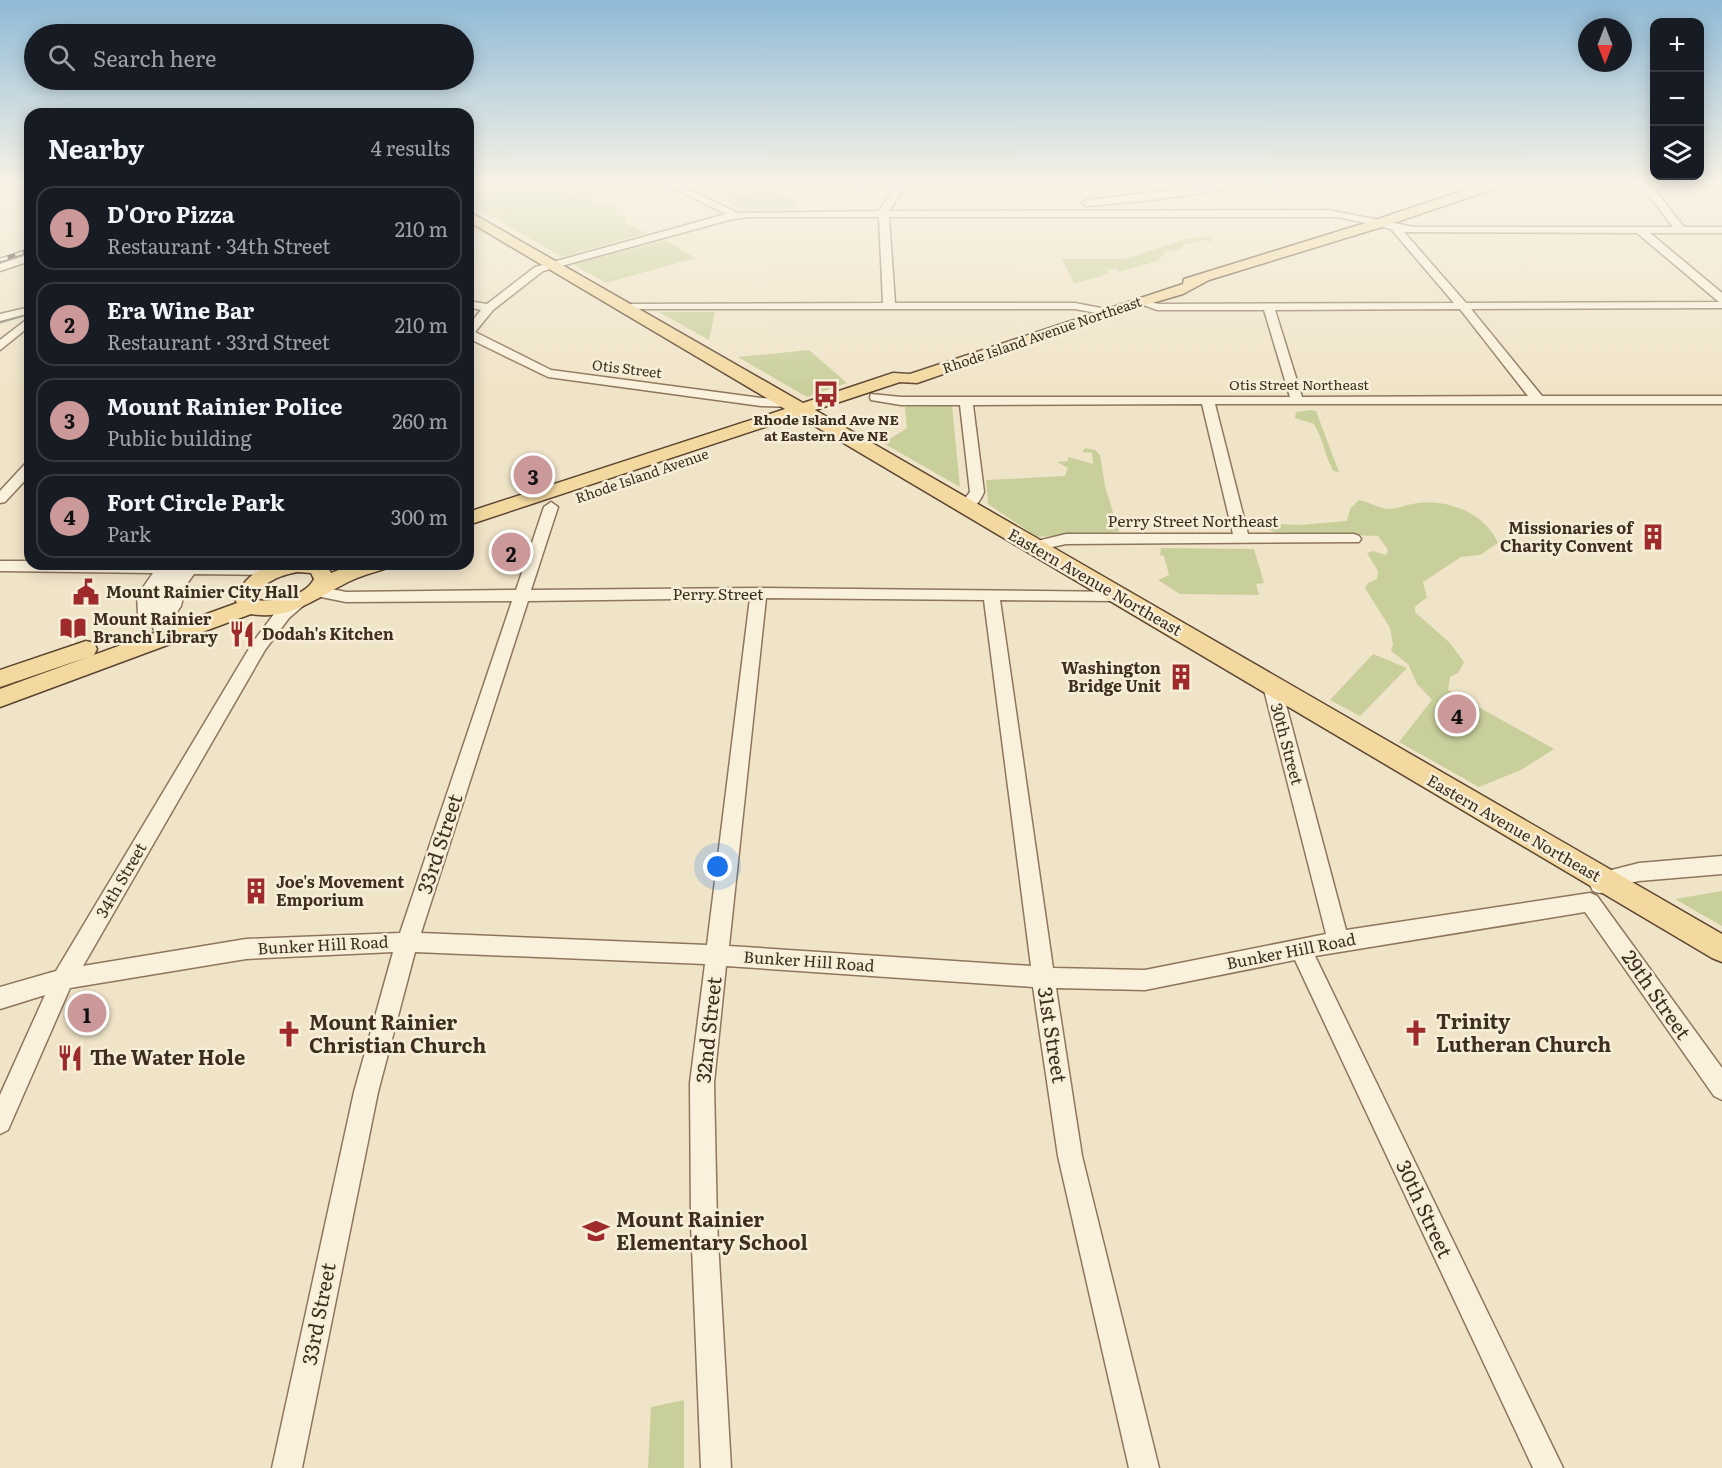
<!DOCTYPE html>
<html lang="en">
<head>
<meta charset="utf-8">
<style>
  :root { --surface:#171b24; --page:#20242c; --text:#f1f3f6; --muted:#9ea1a6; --line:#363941; --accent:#cc999b }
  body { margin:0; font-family:Literata,serif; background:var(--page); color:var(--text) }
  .controls { position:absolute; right:18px; top:18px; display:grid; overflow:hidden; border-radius:12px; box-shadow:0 3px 15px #0003 }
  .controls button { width:54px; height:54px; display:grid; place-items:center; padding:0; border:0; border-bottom:2px solid var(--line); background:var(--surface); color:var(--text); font:30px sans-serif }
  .compass { position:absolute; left:1578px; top:18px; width:54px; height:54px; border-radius:50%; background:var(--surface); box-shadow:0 3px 15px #0003; rotate:180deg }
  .you { position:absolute; left:718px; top:867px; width:21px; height:21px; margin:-15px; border:4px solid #fff; border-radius:50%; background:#1a73e8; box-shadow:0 0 0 9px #1a73e833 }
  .badge { display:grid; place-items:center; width:39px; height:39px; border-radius:50%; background:var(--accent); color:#111; font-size:20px; font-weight:700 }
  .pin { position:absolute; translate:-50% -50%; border:3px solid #fff; box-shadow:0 2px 6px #0006 }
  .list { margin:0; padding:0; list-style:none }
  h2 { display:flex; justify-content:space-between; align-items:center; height:78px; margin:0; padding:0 24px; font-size:26px }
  h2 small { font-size:20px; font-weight:400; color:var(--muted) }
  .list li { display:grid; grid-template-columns:39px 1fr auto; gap:18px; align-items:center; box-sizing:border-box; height:84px; margin:0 12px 12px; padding:0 12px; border:2px solid var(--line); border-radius:18px }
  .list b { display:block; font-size:22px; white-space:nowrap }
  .list p { margin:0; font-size:20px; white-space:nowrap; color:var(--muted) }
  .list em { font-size:20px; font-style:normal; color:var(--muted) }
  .icon { flex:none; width:33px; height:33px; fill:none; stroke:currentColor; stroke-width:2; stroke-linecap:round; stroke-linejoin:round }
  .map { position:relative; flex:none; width:1722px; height:1468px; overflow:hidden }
  .search { position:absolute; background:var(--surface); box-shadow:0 3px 15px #0003; left:24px; top:24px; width:450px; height:66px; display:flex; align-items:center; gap:15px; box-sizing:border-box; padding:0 21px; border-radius:33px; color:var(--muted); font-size:22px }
  .panel { position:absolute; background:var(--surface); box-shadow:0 3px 15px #0003; left:24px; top:108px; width:450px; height:462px; border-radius:18px }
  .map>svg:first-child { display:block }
  .green { fill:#c9cf9b }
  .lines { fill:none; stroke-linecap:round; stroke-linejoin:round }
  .stream { stroke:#6f938a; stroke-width:3 }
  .minor-casing { stroke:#8d765c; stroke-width:3 }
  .major-casing { stroke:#5b4430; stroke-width:3 }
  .minor { fill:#faf1dc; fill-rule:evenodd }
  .major { fill:#f3d9a0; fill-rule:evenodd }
  .rail-casing { stroke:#3d2e20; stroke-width:4.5 }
  .rail { stroke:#f7eed8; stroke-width:3; stroke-dasharray:8; stroke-linecap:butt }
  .labels { text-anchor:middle; stroke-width:5; stroke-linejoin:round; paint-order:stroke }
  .far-street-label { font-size:14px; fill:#3d2e20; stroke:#f7eed8 }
  .far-poi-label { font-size:14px; font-weight:bold; fill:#3d2e20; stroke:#f7eed8 }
  .street-label { font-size:16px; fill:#3d2e20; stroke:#f7eed8 }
  .poi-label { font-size:16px; font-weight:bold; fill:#3d2e20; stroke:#f7eed8; text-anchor:start }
  .near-street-label { font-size:20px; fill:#3d2e20; stroke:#f7eed8 }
  .near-poi-label { font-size:20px; font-weight:bold; fill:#3d2e20; stroke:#f7eed8; text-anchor:start }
</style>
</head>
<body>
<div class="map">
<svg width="1722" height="1468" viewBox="0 0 1722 1468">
  <rect width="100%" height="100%" fill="#f0e4c8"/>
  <path class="green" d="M 468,185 L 553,185 L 572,194 L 602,189 L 588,196 L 593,199 L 591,205 L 596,207 L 617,206 L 616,215 L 628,217 L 625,223 L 646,233 L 562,257 L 468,203 Z
    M 748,185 L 754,185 L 738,194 L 745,195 L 764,189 L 800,201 L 797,209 C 773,209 743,213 722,200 L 727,193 Z
    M 805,185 L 850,185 L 853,190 C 839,198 820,192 804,189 Z
    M 1211,237 L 1212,243 L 1207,240 L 1184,244 L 1181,249 L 1165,252 L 1158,261 L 1119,272 L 1116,269 L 1107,269 L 1108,273 L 1099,277 L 1074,283 L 1062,259 L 1124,259 L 1189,238 Z
    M 666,240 L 695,258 L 606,283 L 573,264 Z
    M 659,312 L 715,312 L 709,340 Z
    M 809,350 L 847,383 L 807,397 L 738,357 Z
    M 952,406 L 960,487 L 883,443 L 907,428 L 905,407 Z
    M 1310,410 L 1316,411 L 1339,472 L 1333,471 C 1325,455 1323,439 1314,424 L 1295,418 L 1296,412 Z
    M 1085,448 L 1095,450 L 1100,455 L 1105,486 L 1119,532 L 1037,537 L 988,504 L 986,480 L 1065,476 L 1068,468 L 1057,462 L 1068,461 L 1068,457 L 1093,464 L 1092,453 L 1082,452 Z
    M 1359,500 C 1369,502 1380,509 1390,509 C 1397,509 1405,505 1412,504 C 1445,498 1484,511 1498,543 L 1480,555 L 1461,557 L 1423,582 L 1427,598 L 1423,600 L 1415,607 L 1415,612 L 1450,643 L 1464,662 L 1458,673 L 1450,677 L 1448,690 L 1554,749 L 1521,770 L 1479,787 L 1399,742 L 1432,700 L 1417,684 L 1408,664 L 1391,651 L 1393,644 L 1390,628 L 1365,588 L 1368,583 L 1377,579 L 1378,571 L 1367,553 L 1373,551 L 1386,555 L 1388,550 L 1378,536 L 1275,532 L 1258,526 L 1258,523 L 1300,525 L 1347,521 L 1350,509 Z
    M 1161,548 L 1254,549 L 1264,583 L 1256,584 L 1259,595 L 1180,594 L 1158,580 L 1169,575 L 1164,556 L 1160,555 Z
    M 1373,654 L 1407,668 L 1360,716 L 1330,700 Z
    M 1722,891 L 1722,926 L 1675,899 Z
    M 684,1400 L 684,1468 L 648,1468 L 651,1407 Z"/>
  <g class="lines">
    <path class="stream" d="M 0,322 L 24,315"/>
    <g class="minor-casing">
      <path id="minor" d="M 667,185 L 680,185 L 738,213 L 879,211 L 896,185 L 906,185 L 889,211 L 1328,210 L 1414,227 L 1673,227 L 1641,185 L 1651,185 L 1684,227 L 1722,227 L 1722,233 L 1650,233 L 1722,293 L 1722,308 L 1471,309 L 1542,396 L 1722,396 L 1722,404 L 1215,404 L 1248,534 L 1354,534 L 1359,536 L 1361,539 L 1359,542 L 1066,544 L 1034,551 L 1029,549 L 1026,546 L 1029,543 L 1066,534 L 1233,534 L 1202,404 L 973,405 L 984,492 C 981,500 975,508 966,511 L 959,506 L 970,492 L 960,405 L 901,405 L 871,400 L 870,397 L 871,394 L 901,397 L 1290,397 L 1264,310 L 1157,310 L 1133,301 L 1139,298 L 1158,304 L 1454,303 L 1391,229 L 1339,217 L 889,217 L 895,303 L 1075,303 L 1111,310 L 1113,312 L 1107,315 L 1075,309 L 622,309 L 620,307 L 626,304 L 883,303 L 879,217 L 749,217 L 729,220 L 543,271 L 493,310 L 475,332 L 551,370 L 761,398 L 791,400 L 796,401 L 797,404 L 796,407 L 761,406 L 548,377 L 468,338 L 468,326 L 481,310 L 468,307 L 468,301 L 487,304 L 535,267 L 726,214 ZM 1404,232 L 1637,233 L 1719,302 L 1466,303 ZM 1460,309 L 1528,396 L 1302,397 L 1275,310 Z
        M 1215,185 L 1239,185 L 1234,188 L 1152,200 L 1087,206 L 1082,203 L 1087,200 Z
        M 1460,185 L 1474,185 L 1483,190 L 1478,193 Z
        M 30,254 L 30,261 L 0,271 L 0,264 Z
        M 30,307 L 30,313 L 0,321 L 0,314 Z
        M 30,317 L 30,326 L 0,350 L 0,340 Z
        M 30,463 L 30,475 L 5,502 L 0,503 L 0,491 L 25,464 Z
        M 551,502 L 558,507 L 531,590 L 759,588 L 1126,592 L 1128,596 L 1126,600 L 1120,601 L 1000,600 L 1053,968 L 1145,970 L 1326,934 L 1263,686 L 1266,681 L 1272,680 L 1278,681 L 1281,686 L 1346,930 L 1590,893 L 1597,896 L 1722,1068 L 1722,1100 L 1714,1096 L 1585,912 L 1315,956 L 1563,1468 L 1533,1468 L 1295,960 L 1145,990 L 1056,988 L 1082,1156 L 1159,1468 L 1129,1468 L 1058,1156 L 1033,987 L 726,966 L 714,1083 L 717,1223 L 731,1468 L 701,1468 L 691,1223 L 690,1083 L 705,964 L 415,952 L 378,1092 L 302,1468 L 272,1468 L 354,1092 L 393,952 L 246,959 L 70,988 L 8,1130 L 0,1134 L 0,1095 L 45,995 L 0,1009 L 0,987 L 56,971 L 253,642 L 277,610 L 304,593 L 310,594 L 312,598 L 289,618 L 265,650 L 83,966 L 246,939 L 400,933 L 512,601 L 346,602 L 311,595 L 309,591 L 311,587 L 317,586 L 346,592 L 516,590 L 544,507 ZM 750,598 L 707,945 L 421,933 L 528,601 ZM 766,598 L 984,600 L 1031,966 L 729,946 Z
        M 0,561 L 30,561 L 30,564 L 278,565 L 286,570 L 278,575 L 194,574 L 186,585 L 181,606 L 169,624 L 171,637 L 169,641 L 157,641 L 153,627 L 138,614 L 137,596 L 153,573 L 0,571 Z
        M 1722,856 L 1722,874 L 1639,881 L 1609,887 C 1605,894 1600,894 1593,891 L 1590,885 L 1596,874 L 1639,863 Z"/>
    </g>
    <g class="major-casing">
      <path id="major" d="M 1480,185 L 1498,185 L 1496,188 L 1385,226 L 1209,280 L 1183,294 L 1135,308 L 917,383 L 900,382 L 815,410 L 1722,934 L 1722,962 L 1712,958 L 798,416 L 468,525 L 468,512 L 785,409 L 468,221 L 468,211 L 803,403 L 893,373 L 910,374 L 1183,284 L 1184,279 L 1375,220 Z
        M 274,564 L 326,564 L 331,573 L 354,564 L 387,564 L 384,569 C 372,573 360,576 348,582 C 316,598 289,621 251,614 L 0,707 L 0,689 L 237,603 L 235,599 C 243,580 255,570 274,564 ZM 298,572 L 311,573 L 314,579 C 306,596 274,603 257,600 C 260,582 281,575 298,572 Z
        M 86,641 L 94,643 L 97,649 L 94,655 L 0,687 L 0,670 Z"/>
    </g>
    <use href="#minor" class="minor"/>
    <use href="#major" class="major"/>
    <g class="rail-casing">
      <path id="rail" d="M 0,260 L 30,250"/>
    </g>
    <use href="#rail" class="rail"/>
  </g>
  <linearGradient id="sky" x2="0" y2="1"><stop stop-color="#8fbad6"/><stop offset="0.47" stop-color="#f8f3e6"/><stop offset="1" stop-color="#f8f3e6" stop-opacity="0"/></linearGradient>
  <rect width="1722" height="390" fill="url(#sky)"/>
  <defs>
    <g id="bus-bare" transform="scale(2.07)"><path d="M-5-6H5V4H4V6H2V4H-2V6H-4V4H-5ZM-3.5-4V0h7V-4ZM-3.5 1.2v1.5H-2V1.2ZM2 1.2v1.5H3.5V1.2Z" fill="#9e2a2b" stroke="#f7eed8" stroke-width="2.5" paint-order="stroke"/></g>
    <g id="building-bare" transform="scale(2.07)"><path d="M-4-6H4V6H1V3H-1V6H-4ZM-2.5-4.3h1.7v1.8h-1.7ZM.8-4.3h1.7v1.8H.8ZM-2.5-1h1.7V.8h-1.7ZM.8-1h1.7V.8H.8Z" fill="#9e2a2b" stroke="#f7eed8" stroke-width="2.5" paint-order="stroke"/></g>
    <g id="civic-bare" transform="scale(2.07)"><path d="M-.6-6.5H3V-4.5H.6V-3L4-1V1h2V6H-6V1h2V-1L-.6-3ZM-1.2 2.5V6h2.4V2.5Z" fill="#9e2a2b" stroke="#f7eed8" stroke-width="2.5" paint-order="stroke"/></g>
    <g id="library-bare" transform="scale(2.07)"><path d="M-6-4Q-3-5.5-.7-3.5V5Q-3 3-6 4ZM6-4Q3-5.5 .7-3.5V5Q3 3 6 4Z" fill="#9e2a2b" stroke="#f7eed8" stroke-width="2.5" paint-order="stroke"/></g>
    <g id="restaurant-bare" transform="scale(2.07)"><path d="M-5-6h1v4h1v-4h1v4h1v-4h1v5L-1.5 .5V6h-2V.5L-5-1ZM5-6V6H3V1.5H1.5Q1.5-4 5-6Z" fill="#9e2a2b" stroke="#f7eed8" stroke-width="2.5" paint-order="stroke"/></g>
    <g id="church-bare" transform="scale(2.07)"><path d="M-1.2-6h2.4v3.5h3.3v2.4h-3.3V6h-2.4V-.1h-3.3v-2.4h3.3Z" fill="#9e2a2b" stroke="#f7eed8" stroke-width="2.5" paint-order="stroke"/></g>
    <g id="school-bare" transform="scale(2.07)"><path d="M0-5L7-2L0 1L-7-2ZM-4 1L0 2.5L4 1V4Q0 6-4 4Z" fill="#9e2a2b" stroke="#f7eed8" stroke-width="2.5" paint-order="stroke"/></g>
  </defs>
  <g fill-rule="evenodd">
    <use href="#bus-bare" x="826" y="394"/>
    <use href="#building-bare" x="1653" y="537"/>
    <use href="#civic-bare" x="86" y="592"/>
    <use href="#library-bare" x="73" y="628"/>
    <use href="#restaurant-bare" x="242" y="634"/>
    <use href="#building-bare" x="1181" y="677"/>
    <use href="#building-bare" x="256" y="891"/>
    <use href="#church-bare" x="1416" y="1033"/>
    <use href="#church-bare" x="289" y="1034"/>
    <use href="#restaurant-bare" x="70" y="1058"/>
    <use href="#school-bare" x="596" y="1231"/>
  </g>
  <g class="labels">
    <g class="far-street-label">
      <text transform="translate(1042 335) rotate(-19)" y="5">Rhode Island Avenue Northeast</text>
      <text transform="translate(627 369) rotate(7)" y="5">Otis Street</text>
      <text x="1299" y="390">Otis Street Northeast</text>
      <text transform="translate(642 476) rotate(-19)" y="5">Rhode Island Avenue</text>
    </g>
    <g class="far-poi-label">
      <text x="826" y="425">Rhode Island Ave NE<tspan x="826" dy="16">at Eastern Ave NE</tspan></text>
    </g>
    <g class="street-label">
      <text x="1193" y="527">Perry Street Northeast</text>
      <text transform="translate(1095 582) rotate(30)" y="6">Eastern Avenue Northeast</text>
      <text x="718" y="600">Perry Street</text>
      <text transform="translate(1287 744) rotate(75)" y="6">30th Street</text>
      <text transform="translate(1514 828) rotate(30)" y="6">Eastern Avenue Northeast</text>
      <text transform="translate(121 880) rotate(-60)" y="6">34th Street</text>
      <text transform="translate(323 945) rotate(-3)" y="6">Bunker Hill Road</text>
      <text transform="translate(1291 951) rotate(-11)" y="6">Bunker Hill Road</text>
      <text transform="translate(809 961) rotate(4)" y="6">Bunker Hill Road</text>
    </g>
    <g class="poi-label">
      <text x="1633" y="534" text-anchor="end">Missionaries of<tspan x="1633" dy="18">Charity Convent</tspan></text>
      <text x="106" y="598">Mount Rainier City Hall</text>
      <text x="93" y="625">Mount Rainier<tspan x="93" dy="18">Branch Library</tspan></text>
      <text x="262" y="640">Dodah's Kitchen</text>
      <text x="1161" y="674" text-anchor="end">Washington<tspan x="1161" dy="18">Bridge Unit</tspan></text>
      <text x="276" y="888">Joe's Movement<tspan x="276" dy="18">Emporium</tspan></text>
    </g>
    <g class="near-street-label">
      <text transform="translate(440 844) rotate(-72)" y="7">33rd Street</text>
      <text transform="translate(1656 995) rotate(55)" y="7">29th Street</text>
      <text transform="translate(709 1030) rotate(-84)" y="7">32nd Street</text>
      <text transform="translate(1052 1035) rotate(81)" y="7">31st Street</text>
      <text transform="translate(1424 1209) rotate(65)" y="7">30th Street</text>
      <text transform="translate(319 1314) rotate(-79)" y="7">33rd Street</text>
    </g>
    <g class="near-poi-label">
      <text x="1436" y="1029">Trinity<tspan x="1436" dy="23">Lutheran Church</tspan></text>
      <text x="309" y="1030">Mount Rainier<tspan x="309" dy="23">Christian Church</tspan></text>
      <text x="90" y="1065">The Water Hole</text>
      <text x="616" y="1227">Mount Rainier<tspan x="616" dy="23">Elementary School</tspan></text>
    </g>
  </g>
</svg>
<div class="controls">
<button>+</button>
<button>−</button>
<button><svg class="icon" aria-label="layers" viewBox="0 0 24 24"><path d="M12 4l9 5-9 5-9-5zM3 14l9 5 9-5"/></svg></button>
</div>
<svg class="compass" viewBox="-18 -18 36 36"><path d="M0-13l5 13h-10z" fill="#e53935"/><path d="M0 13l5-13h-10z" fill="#9ea1a6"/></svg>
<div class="you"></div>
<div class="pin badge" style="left:87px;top:1013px">1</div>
<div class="pin badge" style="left:511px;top:552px">2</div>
<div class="pin badge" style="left:533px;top:475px">3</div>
<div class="pin badge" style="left:1457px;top:714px">4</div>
<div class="search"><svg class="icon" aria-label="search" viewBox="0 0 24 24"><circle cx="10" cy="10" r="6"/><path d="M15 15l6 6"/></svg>Search here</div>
<section class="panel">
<h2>Nearby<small>4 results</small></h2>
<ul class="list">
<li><span class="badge">1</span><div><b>D'Oro Pizza</b><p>Restaurant · 34th Street</p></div><em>210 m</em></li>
<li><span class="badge">2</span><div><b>Era Wine Bar</b><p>Restaurant · 33rd Street</p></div><em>210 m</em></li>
<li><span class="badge">3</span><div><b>Mount Rainier Police</b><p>Public building</p></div><em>260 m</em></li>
<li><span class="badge">4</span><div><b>Fort Circle Park</b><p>Park</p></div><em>300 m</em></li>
</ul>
</section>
</div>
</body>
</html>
